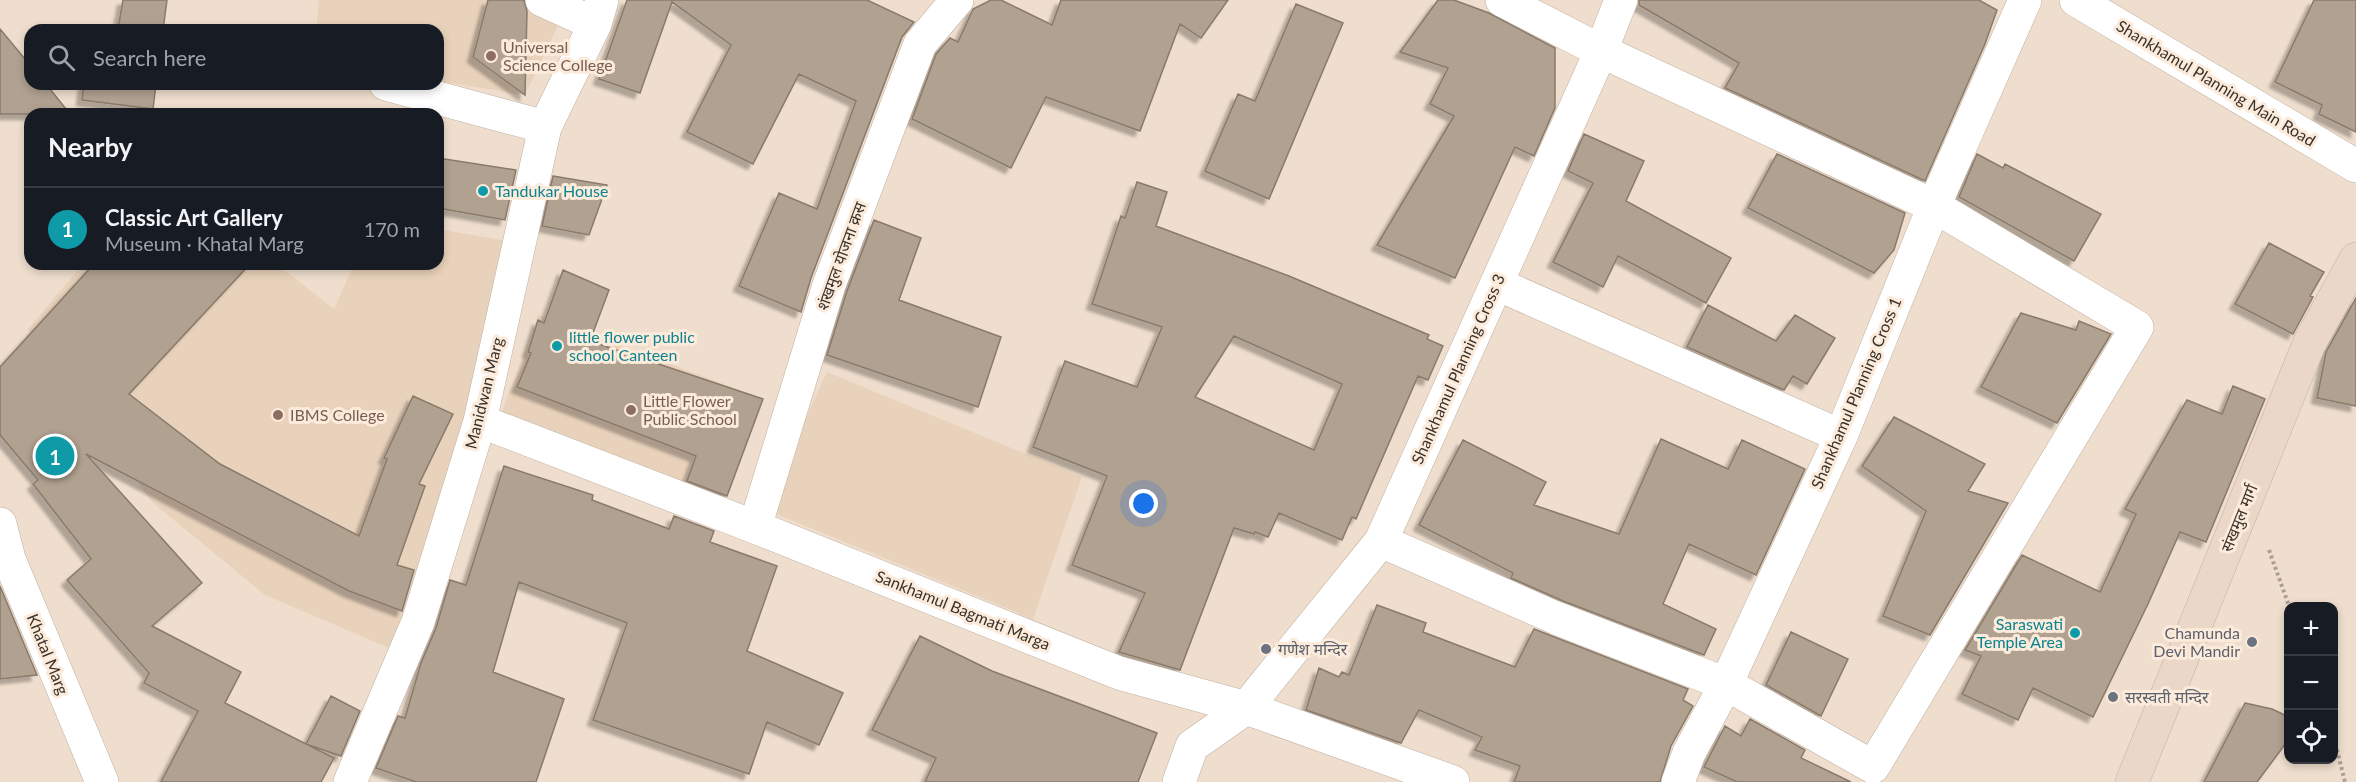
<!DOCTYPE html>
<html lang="en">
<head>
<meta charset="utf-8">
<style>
  :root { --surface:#171b24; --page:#242831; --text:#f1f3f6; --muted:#9ea1a6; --line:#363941; --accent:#8c9099 }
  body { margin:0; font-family:Lato,"Noto Sans Devanagari",sans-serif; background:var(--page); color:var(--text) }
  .controls { position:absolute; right:18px; bottom:18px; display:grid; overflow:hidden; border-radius:12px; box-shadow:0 3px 9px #0003 }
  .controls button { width:54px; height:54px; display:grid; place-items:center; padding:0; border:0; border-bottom:2px solid var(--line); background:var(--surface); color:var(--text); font:30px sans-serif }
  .you { position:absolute; left:1144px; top:504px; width:21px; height:21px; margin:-15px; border:4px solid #fff; border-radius:50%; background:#1a73e8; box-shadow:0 0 0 9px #1a73e833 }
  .badge { display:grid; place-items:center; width:39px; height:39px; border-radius:50%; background:var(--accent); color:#fff; font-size:20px; font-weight:700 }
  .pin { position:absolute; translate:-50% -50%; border:3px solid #fff; box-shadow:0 2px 6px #0006 }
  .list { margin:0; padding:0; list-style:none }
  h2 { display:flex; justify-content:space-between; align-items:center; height:78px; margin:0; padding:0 24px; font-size:26px }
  h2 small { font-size:20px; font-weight:400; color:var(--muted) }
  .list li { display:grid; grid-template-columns:39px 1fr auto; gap:18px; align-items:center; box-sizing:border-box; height:84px; padding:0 24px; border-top:2px solid var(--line) }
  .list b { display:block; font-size:22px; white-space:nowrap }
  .list p { margin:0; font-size:20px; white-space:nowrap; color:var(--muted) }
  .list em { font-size:20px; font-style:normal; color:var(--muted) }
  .icon { flex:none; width:33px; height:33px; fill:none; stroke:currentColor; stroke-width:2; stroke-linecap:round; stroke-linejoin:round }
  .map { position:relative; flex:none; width:2356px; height:782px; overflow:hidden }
  .search { position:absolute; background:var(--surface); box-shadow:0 3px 9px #0003; left:24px; top:24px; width:420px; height:66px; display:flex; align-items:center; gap:15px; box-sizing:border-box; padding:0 21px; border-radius:18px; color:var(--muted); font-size:22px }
  .panel { position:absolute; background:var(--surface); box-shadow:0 3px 9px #0003; left:24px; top:108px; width:420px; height:162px; border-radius:18px }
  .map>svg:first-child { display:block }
  .built { fill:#e9d2bb }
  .building { fill:#b1a191; stroke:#897a6b; stroke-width:1.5; fill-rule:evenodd; filter:url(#shadow) }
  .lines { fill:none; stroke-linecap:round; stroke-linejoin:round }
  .street-casing { stroke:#c1b0a0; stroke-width:34 }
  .secondary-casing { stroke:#c1b0a0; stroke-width:34 }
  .path { stroke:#ac9f92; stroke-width:4; stroke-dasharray:3 3; stroke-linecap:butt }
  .street { stroke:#fff; stroke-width:33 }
  .secondary { stroke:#ead7c8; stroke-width:33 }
  .education-dot { fill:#8d6e63; stroke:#fcebda; stroke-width:2 }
  .culture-dot { fill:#0f9aa8; stroke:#fcebda; stroke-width:2 }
  .worship-dot { fill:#6b7280; stroke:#fcebda; stroke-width:2 }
  .labels { text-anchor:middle; stroke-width:6; stroke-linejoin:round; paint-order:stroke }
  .education-label { font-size:16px; fill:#785e54; stroke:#fcebda; text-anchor:start }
  .street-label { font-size:16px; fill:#39322c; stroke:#fcebda }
  .culture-label { font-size:16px; fill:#0d838f; stroke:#fcebda; text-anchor:start }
  .worship-label { font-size:16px; fill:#5b616d; stroke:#fcebda; text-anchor:start }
</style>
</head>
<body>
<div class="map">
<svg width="2356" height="782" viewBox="0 0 2356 782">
  <defs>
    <filter id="shadow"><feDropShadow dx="-5.5" dy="5.5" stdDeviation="1.5" flood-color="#0004"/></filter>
  </defs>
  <rect width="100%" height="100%" fill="#efdecd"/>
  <path class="built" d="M 319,0 L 520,0 L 559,23 L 525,95 L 438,81 L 438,30 L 316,30 Z
    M 438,229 L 519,243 L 396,651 L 265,595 L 152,502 L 28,329 L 83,264 L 277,264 L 334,309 L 354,264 L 438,264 Z
    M 538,315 L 764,399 L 724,505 L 498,422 Z
    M 827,372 L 1082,477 L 1033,619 L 764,509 Z"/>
  <path class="building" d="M 123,0 L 167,0 L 163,30 L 92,30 L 92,26 L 118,29 Z
    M 488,0 L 524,0 L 527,11 L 525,95 L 473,57 Z
    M 627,0 L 867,0 L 914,22 L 902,37 L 811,278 L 801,312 L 739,286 L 779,193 L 817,209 L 856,101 L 799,74 L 753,164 L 687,132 L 731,45 L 672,2 L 640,93 L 599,79 Z
    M 991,0 L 1001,0 L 1052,25 L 1061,0 L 1228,0 L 1201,38 L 1180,24 L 1140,131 L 1046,97 L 1011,168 L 912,119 L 936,54 L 950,38 L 958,42 L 973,9 Z
    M 1438,0 L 1454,0 L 1489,13 L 1555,48 L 1555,108 L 1534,156 L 1515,147 L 1455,278 L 1377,245 L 1454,116 L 1430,104 L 1448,68 L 1400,52 Z
    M 1639,0 L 1979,0 L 1997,10 L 1985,44 L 1925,181 L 1725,88 L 1739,63 L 1639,5 Z
    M 2314,0 L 2356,0 L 2356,132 L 2319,114 L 2322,105 L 2275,82 Z
    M 1296,4 L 1343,23 L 1269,199 L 1205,171 L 1238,94 L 1255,101 Z
    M 0,29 L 30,65 L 30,84 L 46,84 L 70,114 L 0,114 Z
    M 84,84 L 156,84 L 153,109 L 82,100 Z
    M 1584,134 L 1644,161 L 1626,201 L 1731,258 L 1706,303 L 1618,256 L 1603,287 L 1553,262 L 1593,183 L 1568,171 Z
    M 1777,154 L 1905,213 L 1894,250 L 1874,273 L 1748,208 Z
    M 1977,154 L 2003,168 L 2005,164 L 2101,214 L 2074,261 L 1959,197 Z
    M 438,158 L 516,170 L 505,220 L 438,208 Z
    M 553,176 L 607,185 L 589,235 L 542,226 Z
    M 1137,182 L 1167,192 L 1156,226 L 1289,276 L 1429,335 L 1427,339 L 1443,346 L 1428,380 L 1418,376 L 1356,519 L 1352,517 L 1342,540 L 1279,513 L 1268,537 L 1255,532 L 1254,534 L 1234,528 L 1180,670 L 1119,652 L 1145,593 L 1072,565 L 1107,476 L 1033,447 L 1065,361 L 1137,387 L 1162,327 L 1092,304 L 1121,216 L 1125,218 ZM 1234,336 L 1342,384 L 1314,450 L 1195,397 Z
    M 874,220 L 921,238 L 899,300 L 1001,337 L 978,407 L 827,355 L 847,291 Z
    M 2269,243 L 2324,272 L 2310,296 L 2313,297 L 2293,334 L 2235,304 Z
    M 94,264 L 250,264 L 129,394 L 220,464 L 359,536 L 387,459 L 384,458 L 413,396 L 453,414 L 419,484 L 425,486 L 397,565 L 414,570 L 402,611 L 349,591 L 86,454 L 202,583 L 152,626 L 241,672 L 225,703 L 334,758 L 321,782 L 161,782 L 198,711 L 144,683 L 149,673 L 67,580 L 91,559 L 33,484 L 38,480 L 0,435 L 0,367 Z
    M 563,270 L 609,290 L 590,341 L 763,399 L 727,496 L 687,481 L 696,456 L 517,387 L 531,353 L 528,352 L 538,320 L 544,323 Z
    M 2356,298 L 2356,406 L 2317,398 L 2326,352 Z
    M 1708,305 L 1776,341 L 1795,315 L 1835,338 L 1807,384 L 1793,376 L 1784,390 L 1687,347 Z
    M 2021,313 L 2076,330 L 2079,321 L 2111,334 L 2057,423 L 1981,387 Z
    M 2233,386 L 2265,399 L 2206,542 L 2180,532 L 2148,604 L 2093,717 L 2033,688 L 2018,720 L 1962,694 L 1981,656 L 1965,650 L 2022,555 L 2100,592 L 2136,514 L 2125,509 L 2187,400 L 2222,414 Z
    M 1894,417 L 1985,464 L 1968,491 L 2008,503 L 1930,635 L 1883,616 L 1926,511 L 1862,466 Z
    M 1661,439 L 1728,469 L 1742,440 L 1805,469 L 1756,575 L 1689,544 L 1663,604 L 1716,629 L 1704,655 L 1563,601 L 1511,578 L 1513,573 L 1419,525 L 1463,440 L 1546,482 L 1534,505 L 1619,534 Z
    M 504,466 L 593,495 L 592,500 L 669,529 L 674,516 L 714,531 L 710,542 L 777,566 L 747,651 L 843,693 L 819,745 L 767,722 L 749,774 L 593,720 L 627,623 L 519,582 L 493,672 L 564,699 L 536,782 L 416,782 L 376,768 L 398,716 L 405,718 L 421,663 L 436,628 L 450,580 L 466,585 Z
    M 0,586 L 37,675 L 0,679 Z
    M 1377,605 L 1426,623 L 1423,632 L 1515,667 L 1534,629 L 1688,689 L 1683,700 L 1693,706 L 1671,746 L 1660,782 L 1514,782 L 1520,766 L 1475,750 L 1482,737 L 1419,710 L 1401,743 L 1306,710 L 1319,668 L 1339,677 L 1342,672 L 1349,675 Z
    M 1791,632 L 1848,659 L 1821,716 L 1766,685 Z
    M 920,636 L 992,671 L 1157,733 L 1138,782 L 925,782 L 936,758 L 872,730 Z
    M 331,696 L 360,711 L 341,756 L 306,744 Z
    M 2245,703 L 2272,709 L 2289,717 L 2289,739 L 2257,782 L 2204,782 Z
    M 1750,719 L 1805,750 L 1801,758 L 1851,782 L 1737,782 L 1704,767 L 1725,726 L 1741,736 Z"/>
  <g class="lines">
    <g class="street-casing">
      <path id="street" d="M 542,0 L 595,24
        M 2076,0 L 2356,166
        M 386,84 L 545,127
        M 1497,284 L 1841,436
        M 480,421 L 755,527 L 1119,673 L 1246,708 L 1453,782
        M 0,524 L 9,559 L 102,782
        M 755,527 L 829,285 L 920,44 L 957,0
        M 1381,541 L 1556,618 L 1726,684 L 1873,767 L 2137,327 L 1934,206 L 1601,51 L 1502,0
        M 350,782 L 418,622 L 480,421 L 545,127 L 595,24 L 602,0
        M 1179,782 L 1192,746 L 1246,708 L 1381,541 L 1601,51 L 1621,0
        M 1678,782 L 1689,753 L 1726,684 L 1841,436 L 1934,206 L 2025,0"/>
    </g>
    <g class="secondary-casing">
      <path id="secondary" d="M 2132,782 L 2309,344 L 2356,259"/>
    </g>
    <path class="path" d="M 2269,550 L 2289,606
      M 2334,738 L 2345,782"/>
    <use href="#street" class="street"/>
    <use href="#secondary" class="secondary"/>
  </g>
  <g class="education-dot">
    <circle cx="491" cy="56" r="6"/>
    <circle cx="631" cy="410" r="6"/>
    <circle cx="278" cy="415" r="6"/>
  </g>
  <g class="culture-dot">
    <circle cx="483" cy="191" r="6"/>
    <circle cx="557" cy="346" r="6"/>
    <circle cx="2075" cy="633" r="6"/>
  </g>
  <g class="worship-dot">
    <circle cx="2252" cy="642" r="6"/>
    <circle cx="1266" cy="649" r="6"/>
    <circle cx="2113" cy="697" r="6"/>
  </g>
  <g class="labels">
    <g class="education-label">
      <text x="503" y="53">Universal<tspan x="503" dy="18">Science College</tspan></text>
      <text x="643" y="407">Little Flower<tspan x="643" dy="18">Public School</tspan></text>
      <text x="290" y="421">IBMS College</text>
    </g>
    <g class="street-label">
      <text transform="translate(2216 83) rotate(31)" y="6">Shankhamul Planning Main Road</text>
      <text transform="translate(841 256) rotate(-70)" y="6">शंखमुल योजना क्रस</text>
      <text transform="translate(1458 369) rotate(-66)" y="6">Shankhamul Planning Cross 3</text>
      <text transform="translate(484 393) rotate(-76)" y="6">Manidwan Marg</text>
      <text transform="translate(1856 393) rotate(-67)" y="6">Shankhamul Planning Cross 1</text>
      <text transform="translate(2239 518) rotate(-68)" y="6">संखमुल मार्ग</text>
      <text transform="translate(963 610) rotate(22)" y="6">Sankhamul Bagmati Marga</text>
      <text transform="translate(48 654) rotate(68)" y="6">Khatal Marg</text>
    </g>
    <g class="culture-label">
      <text x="495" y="197">Tandukar House</text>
      <text x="569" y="343">little flower public<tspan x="569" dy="18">school Canteen</tspan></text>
      <text x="2063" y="630" text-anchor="end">Saraswati<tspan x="2063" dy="18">Temple Area</tspan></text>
    </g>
    <g class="worship-label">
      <text x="2240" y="639" text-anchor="end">Chamunda<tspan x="2240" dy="18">Devi Mandir</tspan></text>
      <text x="1278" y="655">गणेश मन्दिर</text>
      <text x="2125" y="703">सरस्वती मन्दिर</text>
    </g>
  </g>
</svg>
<div class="controls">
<button>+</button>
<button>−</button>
<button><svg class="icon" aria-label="locate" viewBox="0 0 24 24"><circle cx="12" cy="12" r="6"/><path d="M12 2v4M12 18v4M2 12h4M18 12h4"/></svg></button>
</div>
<div class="you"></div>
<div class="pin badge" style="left:55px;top:456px;background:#0f9aa8">1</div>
<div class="search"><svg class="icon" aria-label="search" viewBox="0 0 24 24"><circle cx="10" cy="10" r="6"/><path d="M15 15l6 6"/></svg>Search here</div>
<section class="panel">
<h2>Nearby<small></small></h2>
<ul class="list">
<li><span class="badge" style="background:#0f9aa8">1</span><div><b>Classic Art Gallery</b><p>Museum · Khatal Marg</p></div><em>170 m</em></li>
</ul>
</section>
</div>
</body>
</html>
